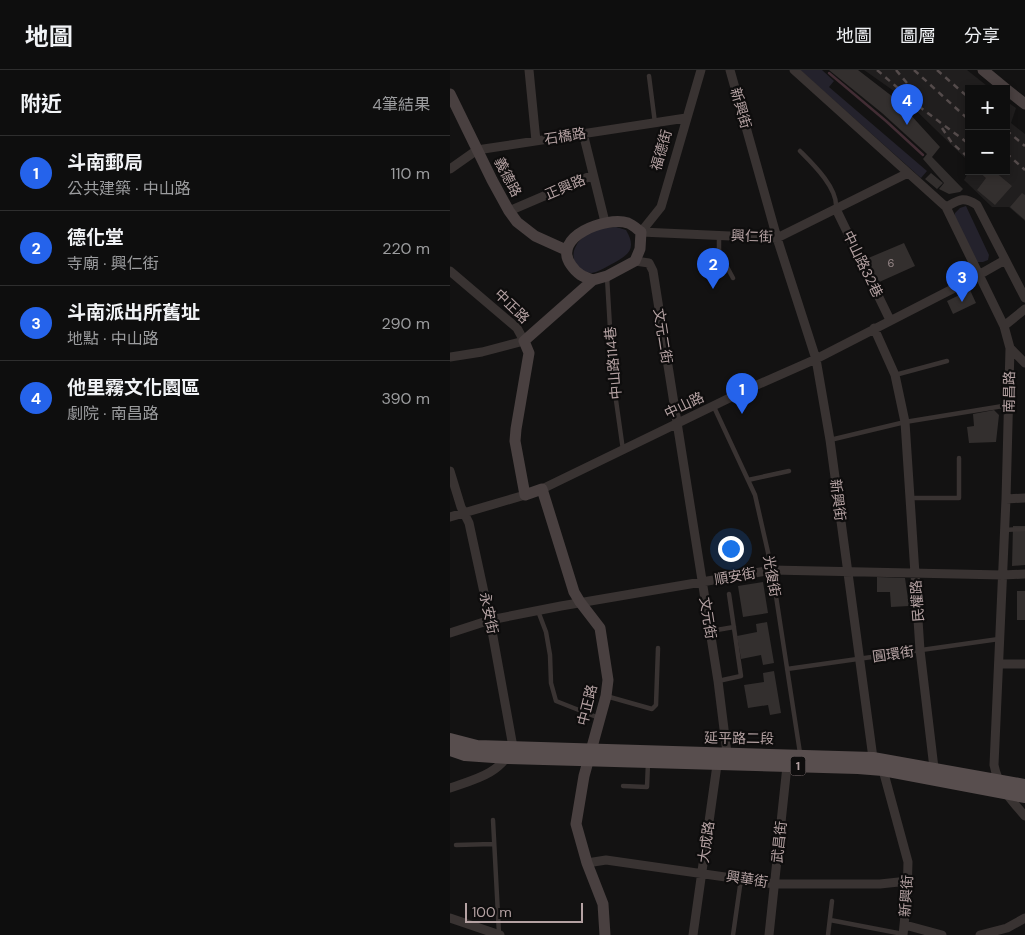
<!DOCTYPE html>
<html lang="zh-TW">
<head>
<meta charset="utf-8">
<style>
  :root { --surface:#0e0e0e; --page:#171717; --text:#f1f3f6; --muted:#9b9c9e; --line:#2e2e2e; --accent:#2563eb }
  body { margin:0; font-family:"DM Sans","Noto Sans TC",sans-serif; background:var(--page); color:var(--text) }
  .controls { position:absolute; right:15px; top:15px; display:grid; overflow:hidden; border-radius:0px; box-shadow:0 2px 8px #0003 }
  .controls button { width:45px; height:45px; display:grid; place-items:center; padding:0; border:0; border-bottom:1px solid var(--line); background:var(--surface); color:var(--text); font:25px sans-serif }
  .scale { position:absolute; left:15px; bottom:12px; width:118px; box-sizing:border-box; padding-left:5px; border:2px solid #b5a2a3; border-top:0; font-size:14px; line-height:18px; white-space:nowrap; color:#b5a2a3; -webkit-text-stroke:4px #0e0d0d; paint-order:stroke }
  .you { position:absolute; left:280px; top:478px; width:18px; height:18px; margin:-12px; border:4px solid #fff; border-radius:50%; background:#1a73e8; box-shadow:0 0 0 8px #1a73e833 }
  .badge { display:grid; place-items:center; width:32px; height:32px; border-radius:50%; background:var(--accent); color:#fff; font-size:16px; font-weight:700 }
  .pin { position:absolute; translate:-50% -41px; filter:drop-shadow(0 1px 2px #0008) }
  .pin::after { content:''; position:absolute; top:26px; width:18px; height:15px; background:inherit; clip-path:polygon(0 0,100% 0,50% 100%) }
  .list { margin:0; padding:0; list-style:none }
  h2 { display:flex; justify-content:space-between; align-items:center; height:65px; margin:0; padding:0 20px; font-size:21px }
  h2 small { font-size:16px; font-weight:400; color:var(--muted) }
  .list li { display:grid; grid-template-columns:32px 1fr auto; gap:15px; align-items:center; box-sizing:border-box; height:75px; padding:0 20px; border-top:1px solid var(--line) }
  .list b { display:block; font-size:19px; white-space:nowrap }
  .list p { margin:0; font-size:16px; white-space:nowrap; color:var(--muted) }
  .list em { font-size:16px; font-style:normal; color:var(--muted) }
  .map { position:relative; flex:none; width:575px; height:865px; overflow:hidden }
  header { display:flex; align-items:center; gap:30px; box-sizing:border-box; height:70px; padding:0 25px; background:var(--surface); border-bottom:1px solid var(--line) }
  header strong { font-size:24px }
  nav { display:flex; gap:28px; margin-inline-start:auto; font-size:18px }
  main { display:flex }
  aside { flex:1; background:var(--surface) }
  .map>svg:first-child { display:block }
  .built { fill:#201e1e }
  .green { fill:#24222c }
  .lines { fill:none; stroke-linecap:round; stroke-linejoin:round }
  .stream { stroke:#422d34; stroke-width:2.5 }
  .building { fill:#332f2e }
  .lane { stroke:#393332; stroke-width:4.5 }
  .street { stroke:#393332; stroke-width:9 }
  .secondary { stroke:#494040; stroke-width:11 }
  .primary { stroke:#584e4e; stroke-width:12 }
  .rail { stroke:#544b4b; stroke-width:2.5; stroke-dasharray:6 5; stroke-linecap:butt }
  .labels { text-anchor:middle; stroke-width:4.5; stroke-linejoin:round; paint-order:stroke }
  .number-label { font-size:11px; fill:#948586 }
  .shield { fill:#0e0d0d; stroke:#837576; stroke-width:1 }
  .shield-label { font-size:12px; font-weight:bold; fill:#b5a2a3 }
  .street-label { font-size:14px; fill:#b5a2a3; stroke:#0e0d0d }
</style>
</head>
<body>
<header>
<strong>地圖</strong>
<nav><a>地圖</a><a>圖層</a><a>分享</a></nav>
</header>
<main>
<aside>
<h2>附近<small>4筆結果</small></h2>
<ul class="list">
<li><span class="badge">1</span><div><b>斗南郵局</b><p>公共建築 · 中山路</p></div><em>110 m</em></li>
<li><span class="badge">2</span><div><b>德化堂</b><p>寺廟 · 興仁街</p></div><em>220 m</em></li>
<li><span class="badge">3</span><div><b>斗南派出所舊址</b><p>地點 · 中山路</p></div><em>290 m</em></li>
<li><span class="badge">4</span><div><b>他里霧文化園區</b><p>劇院 · 南昌路</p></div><em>390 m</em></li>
</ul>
</aside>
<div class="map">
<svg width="575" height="865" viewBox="0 0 575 865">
  <rect width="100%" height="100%" fill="#131212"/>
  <path class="built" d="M 414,0 L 517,0 L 541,19 L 519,19 L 519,92 L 451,26 Z
    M 556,31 L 566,38 L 561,53 L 575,64 L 575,151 L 559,137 L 542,137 L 514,110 L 519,101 L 556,101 Z"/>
  <path class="green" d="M 350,0 L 372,0 L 384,11 L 379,17 L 477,101 L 471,108 Z
    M 516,136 L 539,185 L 538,190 L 533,192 L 525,192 L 505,147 L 505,143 L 510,138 Z
    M 166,157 L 176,160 C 188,180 177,186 160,195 C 154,198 148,202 142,203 C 127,203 119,188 126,176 C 134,161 151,158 166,157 Z"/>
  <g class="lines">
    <path class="stream" d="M 379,3 L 436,51 L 473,85"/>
  </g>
  <path class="building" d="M 379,0 L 408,0 L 447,30 L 490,77 L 482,87 L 513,119 L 510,122 L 499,124 L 489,119 L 494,113 L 473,89 L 477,84 L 432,43 Z
    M 528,101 L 544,101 L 562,116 L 545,135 L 527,120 L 536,108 Z
    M 481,103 L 493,113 L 487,119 L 475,109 Z
    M 572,123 L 575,125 L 575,150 L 560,137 Z
    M 454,173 L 465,196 L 427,213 L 416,189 Z
    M 520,220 L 526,233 L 503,244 L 497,231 Z
    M 544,340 L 549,345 L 546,372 L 519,373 L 517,357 L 524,356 L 523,344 Z
    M 563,456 L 575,456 L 575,495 L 562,496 Z
    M 427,507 L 455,508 L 459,536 L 441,537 L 440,522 L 427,522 Z
    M 313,512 L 318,543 L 293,547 L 288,516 Z
    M 567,521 L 575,521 L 575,550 L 567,550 Z
    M 317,552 L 324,593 L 313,595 L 311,585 L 291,589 L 287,566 L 307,562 L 306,554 Z
    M 324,601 L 331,643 L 320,645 L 318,635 L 298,638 L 294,615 L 314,612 L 313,603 Z"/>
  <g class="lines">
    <path class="lane" d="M 199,6 L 205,53
      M 350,81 C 363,94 388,118 386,138
      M 269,166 L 269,182 L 283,208
      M 157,207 L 163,309 L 173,380
      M 445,305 L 497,291
      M 264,337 L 305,425 L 322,500 L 350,683
      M 380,370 L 455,352 L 559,335
      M 298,410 L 339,401
      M 460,428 L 509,428 L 509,388
      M 554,460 L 575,459
      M 88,541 L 96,562 L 100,585 L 101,613 L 106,631 L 149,648
      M 261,561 L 284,557
      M 337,599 L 549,569
      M 268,611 L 291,606 L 279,524
      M 156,626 L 202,639 L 206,635 L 208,578
      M 173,716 L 197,717 L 198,693
      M 43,750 L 49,864
      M 6,775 L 43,774
      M 380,850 L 453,864
      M 283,865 L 291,809
      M 378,865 L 382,831"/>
    <path class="street" d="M 79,0 L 86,71
      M 280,0 L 327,168 L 366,289 L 380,370 L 423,688 L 433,700 L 458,792 L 457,826 L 453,865
      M 344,0 L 496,137 L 554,256 L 560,278 L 556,429 L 544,695 C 548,716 561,730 575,746
      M 133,63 L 155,152
      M 0,99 L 27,80 L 236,48
      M 496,137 C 509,130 513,126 527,135 L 575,228
      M 386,139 L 440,250
      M 59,141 L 143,105
      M 191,162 L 327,168 L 458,103
      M 191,162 L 211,137 L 251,0
      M 185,191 L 199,193 L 203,201 L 268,611 L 277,683 L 267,695 L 243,865
      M 0,201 L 67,258 L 74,271 L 32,282 L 0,287
      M 554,256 L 575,239
      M 424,258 L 445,305 L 455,352 L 470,580 L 484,698 L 483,704
      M 560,278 L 575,293
      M 0,401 L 11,437 L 19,453 L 40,550 L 63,677 C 50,704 26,709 0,718
      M 92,419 L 298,319 L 366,289 L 518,211 L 555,190
      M 556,429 L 575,428
      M 0,447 L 75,425
      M 0,563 L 40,550 L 111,536 L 322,500 L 553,505 L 575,504
      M 549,594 L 575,594
      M 137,793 L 156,790 L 324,814 L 430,814 L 458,811
      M 0,848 L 50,865
      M 455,855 L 492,865
      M 319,865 L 337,696 L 341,693
      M 530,865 L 557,858 L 575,848"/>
    <path class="secondary" d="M 533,0 L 556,19
      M 556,19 L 575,34
      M 0,24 L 42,110 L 59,141 L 67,152 L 85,166 L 116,180
      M 143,210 C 133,207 127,204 121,195 C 101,167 156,146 178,153 C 183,155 187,159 191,162 L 190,179 L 185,191 L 157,206 L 143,210 L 74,271 L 79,283 L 66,359 L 65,371 L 75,425 L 92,419 L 124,522 L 130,532 L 150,558 L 158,610 L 156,626 L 134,706 L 126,754 L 137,793 L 153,834 L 155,865"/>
    <path class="primary" d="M 0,669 L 27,676 L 423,688 L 575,715
      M 0,680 L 15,685 L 58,688 L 408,698 L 433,700 L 575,727"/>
    <path class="rail" d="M 427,0 L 471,38 L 519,74
      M 446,0 L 473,32
      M 464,0 L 519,50
      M 487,0 L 519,28
      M 492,58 L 502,73 L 519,88
      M 556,60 L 575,76
      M 556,83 L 575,100"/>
  </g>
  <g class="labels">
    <g class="number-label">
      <text x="441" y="197">6</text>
    </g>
    <rect class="shield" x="340.5" y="686.5" width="15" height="19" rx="4"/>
    <g class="shield-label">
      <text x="348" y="700">1</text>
    </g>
    <g class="street-label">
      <text transform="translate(291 38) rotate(74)" y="5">新興街</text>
      <text transform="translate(115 66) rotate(-9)" y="5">石橋路</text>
      <text transform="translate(211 80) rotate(-74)" y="5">福德街</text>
      <text transform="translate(58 107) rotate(63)" y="5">義德路</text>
      <text transform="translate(115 117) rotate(-23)" y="5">正興路</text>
      <text transform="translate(302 166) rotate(2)" y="5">興仁街</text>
      <text transform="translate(413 194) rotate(64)" y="5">中山路32巷</text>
      <text transform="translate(62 236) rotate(44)" y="5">中正路</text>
      <text transform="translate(213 266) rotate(81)" y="5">文元二街</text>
      <text transform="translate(163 293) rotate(-95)" y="5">中山路114巷</text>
      <text transform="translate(559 322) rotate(-89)" y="5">南昌路</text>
      <text transform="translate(234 335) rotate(-26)" y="5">中山路</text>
      <text transform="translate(388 430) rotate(83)" y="5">新興街</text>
      <text transform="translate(285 506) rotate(-10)" y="5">順安街</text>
      <text transform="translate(322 506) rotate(80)" y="5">光復街</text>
      <text transform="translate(467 531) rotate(-94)" y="5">民權路</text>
      <text transform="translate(39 543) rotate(78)" y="5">永安街</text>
      <text transform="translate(258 548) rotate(81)" y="5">文元街</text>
      <text transform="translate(443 584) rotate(-8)" y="5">圓環街</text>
      <text transform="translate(137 635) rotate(-76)" y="5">中正路</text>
      <text transform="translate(289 668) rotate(1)" y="5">延平路二段</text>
      <text transform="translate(256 772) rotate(-82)" y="5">大成路</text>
      <text transform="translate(329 772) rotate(-84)" y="5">武昌街</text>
      <text transform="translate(297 809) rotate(9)" y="5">興華街</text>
      <text transform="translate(456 826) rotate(-86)" y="5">新興街</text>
    </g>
  </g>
</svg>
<div class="controls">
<button>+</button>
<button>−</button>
</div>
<div class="scale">100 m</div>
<div class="you"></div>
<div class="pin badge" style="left:292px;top:344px">1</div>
<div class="pin badge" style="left:263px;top:219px">2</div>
<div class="pin badge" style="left:512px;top:232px">3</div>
<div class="pin badge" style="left:457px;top:55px">4</div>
</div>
</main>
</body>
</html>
